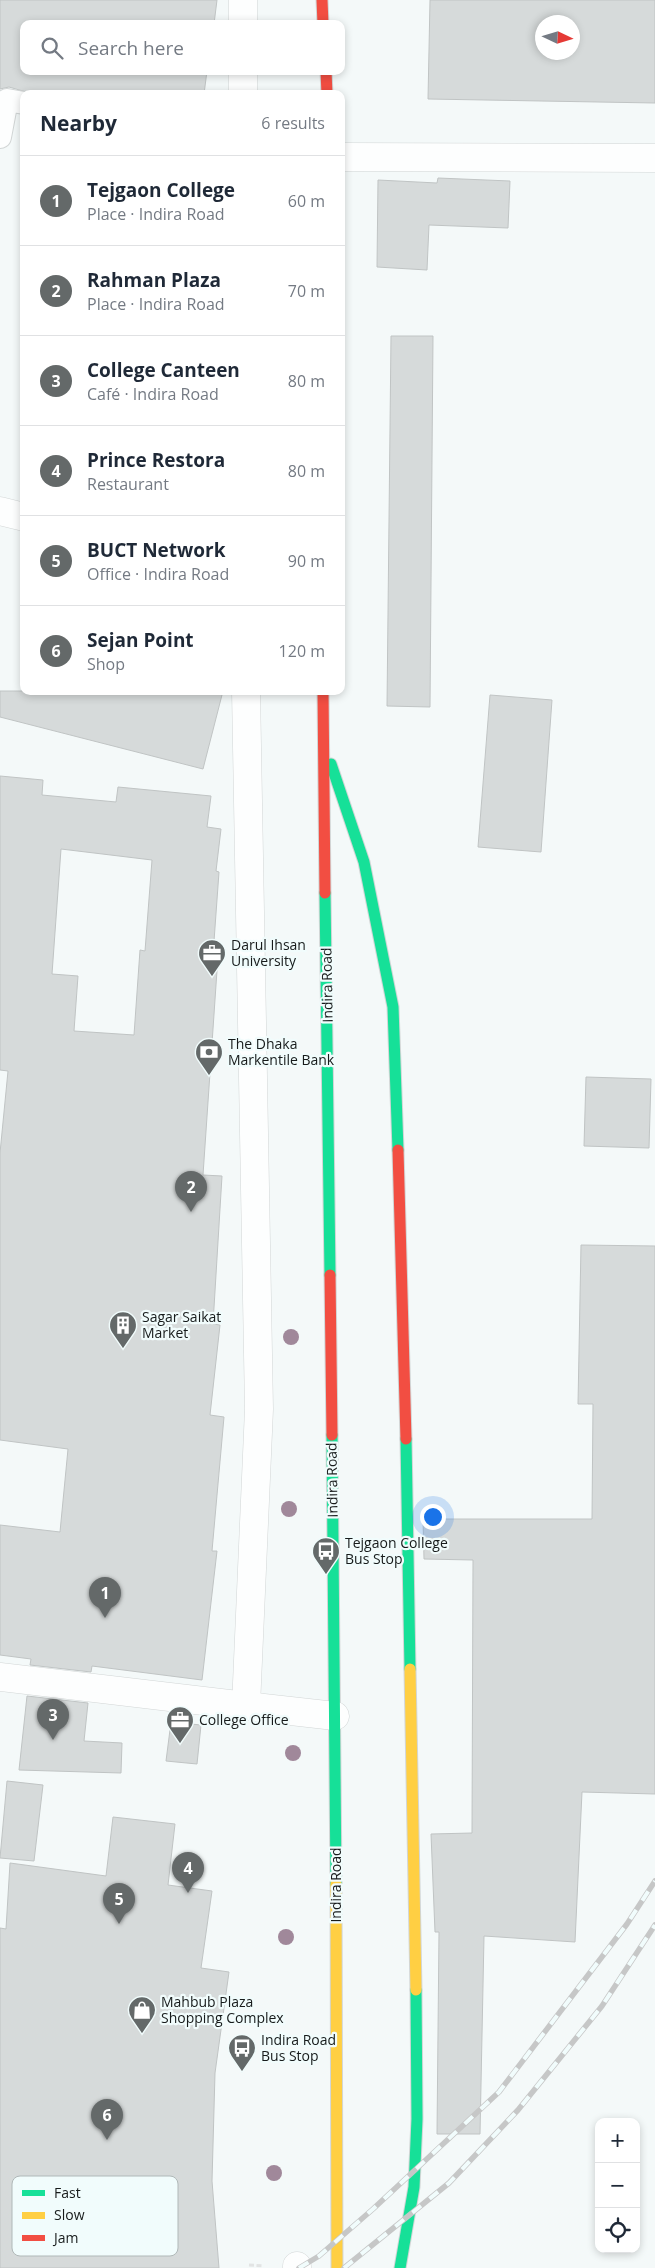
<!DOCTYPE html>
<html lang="en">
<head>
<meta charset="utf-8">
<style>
  :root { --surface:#fff; --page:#f6f6f7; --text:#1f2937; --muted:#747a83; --line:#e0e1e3; --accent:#646969 }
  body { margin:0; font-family:"Open Sans",sans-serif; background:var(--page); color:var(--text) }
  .controls { position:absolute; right:15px; bottom:15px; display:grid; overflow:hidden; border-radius:10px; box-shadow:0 2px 8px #0003 }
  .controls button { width:45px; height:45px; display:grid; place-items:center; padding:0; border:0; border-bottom:1px solid var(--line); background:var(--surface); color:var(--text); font:25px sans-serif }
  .compass { position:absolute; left:535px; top:15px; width:45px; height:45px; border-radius:50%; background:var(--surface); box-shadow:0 2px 8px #0003; rotate:94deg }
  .you { position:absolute; left:432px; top:1516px; width:18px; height:18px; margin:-12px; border:4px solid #fff; border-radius:50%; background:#1a73e8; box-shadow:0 0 0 8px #1a73e833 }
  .badge { display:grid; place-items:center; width:32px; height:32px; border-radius:50%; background:var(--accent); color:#fff; font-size:16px; font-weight:700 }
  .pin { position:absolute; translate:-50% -41px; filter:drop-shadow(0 1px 2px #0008) }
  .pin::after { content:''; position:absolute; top:26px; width:18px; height:15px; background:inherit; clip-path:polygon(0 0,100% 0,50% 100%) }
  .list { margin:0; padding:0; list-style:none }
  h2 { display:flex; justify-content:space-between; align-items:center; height:65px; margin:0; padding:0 20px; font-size:21px }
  h2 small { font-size:16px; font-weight:400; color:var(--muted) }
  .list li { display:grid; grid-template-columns:32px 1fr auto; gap:15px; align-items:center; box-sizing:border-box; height:90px; padding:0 20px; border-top:1px solid var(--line) }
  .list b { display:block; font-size:19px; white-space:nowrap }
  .list p { margin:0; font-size:16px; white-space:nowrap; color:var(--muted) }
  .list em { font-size:16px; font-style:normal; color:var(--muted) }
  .icon { flex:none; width:28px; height:28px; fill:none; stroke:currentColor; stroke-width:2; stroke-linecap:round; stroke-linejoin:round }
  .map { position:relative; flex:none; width:655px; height:2268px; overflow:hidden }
  .search { position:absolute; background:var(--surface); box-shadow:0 2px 8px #0003; left:20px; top:20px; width:325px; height:55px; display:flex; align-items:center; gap:12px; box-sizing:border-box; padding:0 18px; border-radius:10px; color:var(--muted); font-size:19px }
  .panel { position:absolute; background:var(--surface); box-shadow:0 2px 8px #0003; left:20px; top:90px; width:325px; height:605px; border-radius:10px }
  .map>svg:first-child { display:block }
  .building { fill:#d6dada; stroke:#c0c4c4; fill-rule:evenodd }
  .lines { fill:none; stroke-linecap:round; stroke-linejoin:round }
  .lane-casing { stroke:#d2d6d6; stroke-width:24 }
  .street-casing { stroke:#d2d6d6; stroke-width:29 }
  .fast-casing { stroke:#d2d6d6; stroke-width:13 }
  .slow-casing { stroke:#d2d6d6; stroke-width:13 }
  .jam-casing { stroke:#d2d6d6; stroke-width:13 }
  .path { stroke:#e2e4e4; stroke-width:3; stroke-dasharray:5 2.5; stroke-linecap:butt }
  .lane { stroke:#fdfefe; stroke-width:22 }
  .street { stroke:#fdfefe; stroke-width:28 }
  .fast { stroke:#16e098; stroke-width:11 }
  .slow { stroke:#ffcf43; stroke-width:11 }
  .jam { stroke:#f24e42; stroke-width:11 }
  .rail-casing { stroke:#c6c7c7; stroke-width:5.5 }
  .rail { stroke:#f1fcfc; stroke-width:4; stroke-dasharray:11; stroke-linecap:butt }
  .tree { fill:#a0889a }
  .labels { text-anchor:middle; stroke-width:4.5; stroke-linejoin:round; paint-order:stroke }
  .poi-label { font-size:14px; fill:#171b1b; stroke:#f1fcfc; text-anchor:start }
  .street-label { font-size:14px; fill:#171b1b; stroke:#f1fcfc }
  .key { fill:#f1fcfc; stroke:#b0b8b8; stroke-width:1 }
  .key-label { font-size:14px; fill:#171b1b }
</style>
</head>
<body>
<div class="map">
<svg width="655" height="2268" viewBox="0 0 655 2268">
  <rect width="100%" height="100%" fill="#f4f9f9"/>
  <path class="building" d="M 0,0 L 217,0 L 214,24 L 24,24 L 24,71 L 207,71 L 204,94 L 33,94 L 9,87 L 0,89 Z
    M 430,0 L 655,0 L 655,103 L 428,99 ZM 542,22 L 572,22 L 572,52 L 542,52 Z
    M 438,178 L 510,181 L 508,228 L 429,225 L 427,270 L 377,267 L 378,180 L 437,183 Z
    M 391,336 L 433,336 L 430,707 L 387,706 Z
    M 0,691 L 223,691 L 203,769 L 0,717 Z
    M 490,695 L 552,700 L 541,852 L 478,847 Z
    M 0,776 L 43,780 L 42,795 L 116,802 L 118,787 L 211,796 L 207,827 L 221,829 L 216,871 L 219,872 L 213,955 L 218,956 L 203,1175 L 222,1176 L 213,1324 L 220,1325 L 210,1415 L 224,1417 L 212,1551 L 217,1551 L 202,1680 L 92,1666 L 91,1672 L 30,1665 L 31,1659 L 0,1655 L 0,1525 L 60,1532 L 68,1449 L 0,1440 L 0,1153 L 8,1071 L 0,1070 ZM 61,849 L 152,860 L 145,951 L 140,950 L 134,1035 L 74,1031 L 78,976 L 52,974 Z
    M 586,1077 L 651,1079 L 649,1148 L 584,1146 Z
    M 581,1245 L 655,1246 L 655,1794 L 582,1792 L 575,1942 L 484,1936 L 480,2134 L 437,2134 L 439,1932 L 435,1932 L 431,1834 L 472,1833 L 473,1560 L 424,1559 L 423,1519 L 592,1519 L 593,1404 L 578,1404 Z
    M 27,1696 L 88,1703 L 84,1741 L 122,1743 L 121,1773 L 19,1770 Z
    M 171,1722 L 201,1725 L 197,1764 L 166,1761 Z
    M 7,1781 L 43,1785 L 34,1861 L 0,1858 Z
    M 113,1817 L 175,1824 L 168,1885 L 212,1891 L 201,1968 L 229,1972 L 215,2073 L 212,2181 L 219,2268 L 0,2268 L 0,1928 L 6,1929 L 10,1863 L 106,1876 Z"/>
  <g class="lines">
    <g class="lane-casing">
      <path id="lane" d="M 0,137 L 7,100 L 24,103"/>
    </g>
    <g class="street-casing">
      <path id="street" d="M 243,0 L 243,24
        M 243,71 L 243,94
        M 341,157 L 655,158
        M 0,511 L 24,517
        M 0,1677 L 246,1706 L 259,1409 L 246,691
        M 246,1706 L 335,1716
        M 297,2266 L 297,2268"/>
    </g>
    <g class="fast-casing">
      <path id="fast" d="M 331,764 L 364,862 L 393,1007 L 398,1150
        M 325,893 L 330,1275
        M 332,1435 L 336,1884
        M 406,1439 L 410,1669
        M 400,2268 L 414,2187 L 417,2119 L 416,1990"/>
    </g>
    <g class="slow-casing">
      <path id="slow" d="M 410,1669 L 416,1990
        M 336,1884 L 337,2268"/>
    </g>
    <g class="jam-casing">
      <path id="jam" d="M 322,0 L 323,24
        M 326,71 L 327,94
        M 323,691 L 325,893
        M 398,1150 L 406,1439
        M 330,1275 L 332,1435"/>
    </g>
    <path class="path" d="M 249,2265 L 264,2266"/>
    <use href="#lane" class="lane"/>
    <use href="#street" class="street"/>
    <use href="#fast" class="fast"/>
    <use href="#slow" class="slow"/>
    <use href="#jam" class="jam"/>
    <g class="rail-casing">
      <path id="rail" d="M 299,2268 L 319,2256 L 373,2209 L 499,2092 L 627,1924 L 655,1881
        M 344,2268 L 449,2183 L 518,2110 L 602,2006 L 655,1925"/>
    </g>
    <use href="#rail" class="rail"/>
  </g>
  <g class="tree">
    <circle cx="291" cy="1337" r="8"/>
    <circle cx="289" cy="1509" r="8"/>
    <circle cx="293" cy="1753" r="8"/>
    <circle cx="286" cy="1937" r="8"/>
    <circle cx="274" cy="2173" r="8"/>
  </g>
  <defs>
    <g id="office-pin" transform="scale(1.4375)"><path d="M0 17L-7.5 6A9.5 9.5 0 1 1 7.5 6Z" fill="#646969" stroke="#f1fcfc"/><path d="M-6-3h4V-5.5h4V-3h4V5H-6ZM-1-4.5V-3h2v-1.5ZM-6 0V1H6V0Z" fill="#fff"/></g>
    <g id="bank-pin" transform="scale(1.4375)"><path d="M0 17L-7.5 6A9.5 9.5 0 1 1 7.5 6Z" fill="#646969" stroke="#f1fcfc"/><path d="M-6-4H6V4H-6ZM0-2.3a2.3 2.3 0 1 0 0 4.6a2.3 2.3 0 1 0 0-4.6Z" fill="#fff"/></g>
    <g id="building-pin" transform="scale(1.4375)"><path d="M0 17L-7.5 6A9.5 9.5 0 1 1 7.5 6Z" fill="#646969" stroke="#f1fcfc"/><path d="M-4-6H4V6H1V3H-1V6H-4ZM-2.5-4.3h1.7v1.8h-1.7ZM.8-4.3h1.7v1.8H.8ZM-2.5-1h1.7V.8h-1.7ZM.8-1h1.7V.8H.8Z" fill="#fff"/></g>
    <g id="bus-pin" transform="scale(1.4375)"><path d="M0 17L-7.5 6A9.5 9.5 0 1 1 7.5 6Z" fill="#646969" stroke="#f1fcfc"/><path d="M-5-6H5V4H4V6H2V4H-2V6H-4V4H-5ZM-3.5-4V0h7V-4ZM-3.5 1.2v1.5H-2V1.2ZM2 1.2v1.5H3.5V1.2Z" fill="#fff"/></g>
    <g id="shop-pin" transform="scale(1.4375)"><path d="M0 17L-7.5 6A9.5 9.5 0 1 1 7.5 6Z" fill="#646969" stroke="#f1fcfc"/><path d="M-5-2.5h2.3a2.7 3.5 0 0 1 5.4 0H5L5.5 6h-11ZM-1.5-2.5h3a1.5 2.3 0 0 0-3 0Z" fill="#fff"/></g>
  </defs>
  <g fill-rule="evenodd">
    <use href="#office-pin" x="212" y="953"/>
    <use href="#bank-pin" x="209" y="1052"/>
    <use href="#building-pin" x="123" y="1325"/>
    <use href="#bus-pin" x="326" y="1551"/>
    <use href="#office-pin" x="180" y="1720"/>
    <use href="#shop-pin" x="142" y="2010"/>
    <use href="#bus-pin" x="242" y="2048"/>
  </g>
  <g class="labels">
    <g class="poi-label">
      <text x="231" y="950">Darul Ihsan<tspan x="231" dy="16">University</tspan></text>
      <text x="228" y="1049">The Dhaka<tspan x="228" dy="16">Markentile Bank</tspan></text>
      <text x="142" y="1322">Sagar Saikat<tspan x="142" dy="16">Market</tspan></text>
      <text x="345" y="1548">Tejgaon College<tspan x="345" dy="16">Bus Stop</tspan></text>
      <text x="199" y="1725">College Office</text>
      <text x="161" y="2007">Mahbub Plaza<tspan x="161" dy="16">Shopping Complex</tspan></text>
      <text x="261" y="2045">Indira Road<tspan x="261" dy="16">Bus Stop</tspan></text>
    </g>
    <g class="street-label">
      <text transform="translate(327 985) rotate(-91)" y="5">Indira Road</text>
      <text transform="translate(332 1480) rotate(-91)" y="5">Indira Road</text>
      <text transform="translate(336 1885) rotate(-90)" y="5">Indira Road</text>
    </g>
  </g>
  <rect x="12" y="2176" width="166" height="80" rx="8" class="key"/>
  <rect x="22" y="2190" width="23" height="6" fill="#16e098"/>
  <rect x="22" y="2212" width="23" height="7" fill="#ffcf43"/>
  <rect x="22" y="2235" width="23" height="6" fill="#f24e42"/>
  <g class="key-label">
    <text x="54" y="2198">Fast</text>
    <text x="54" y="2220">Slow</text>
    <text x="54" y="2243">Jam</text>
  </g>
</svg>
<div class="controls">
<button>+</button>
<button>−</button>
<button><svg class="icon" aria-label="locate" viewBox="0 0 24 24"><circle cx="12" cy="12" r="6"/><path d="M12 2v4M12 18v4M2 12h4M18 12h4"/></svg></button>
</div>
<svg class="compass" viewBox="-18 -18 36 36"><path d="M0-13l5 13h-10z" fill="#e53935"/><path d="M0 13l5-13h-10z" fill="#747a83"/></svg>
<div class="you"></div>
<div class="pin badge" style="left:105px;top:1618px">1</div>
<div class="pin badge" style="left:191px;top:1212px">2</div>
<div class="pin badge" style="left:53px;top:1740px">3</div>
<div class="pin badge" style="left:188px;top:1893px">4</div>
<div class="pin badge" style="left:119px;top:1924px">5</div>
<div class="pin badge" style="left:107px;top:2140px">6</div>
<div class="search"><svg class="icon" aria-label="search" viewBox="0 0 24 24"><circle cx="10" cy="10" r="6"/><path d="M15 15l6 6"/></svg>Search here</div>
<section class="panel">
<h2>Nearby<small>6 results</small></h2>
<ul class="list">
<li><span class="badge">1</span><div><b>Tejgaon College</b><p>Place · Indira Road</p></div><em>60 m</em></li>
<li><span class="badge">2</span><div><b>Rahman Plaza</b><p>Place · Indira Road</p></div><em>70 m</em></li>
<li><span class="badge">3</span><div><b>College Canteen</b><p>Café · Indira Road</p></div><em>80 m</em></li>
<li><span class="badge">4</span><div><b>Prince Restora</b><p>Restaurant</p></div><em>80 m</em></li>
<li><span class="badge">5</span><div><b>BUCT Network</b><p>Office · Indira Road</p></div><em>90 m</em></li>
<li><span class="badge">6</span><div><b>Sejan Point</b><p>Shop</p></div><em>120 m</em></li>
</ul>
</section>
</div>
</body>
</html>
